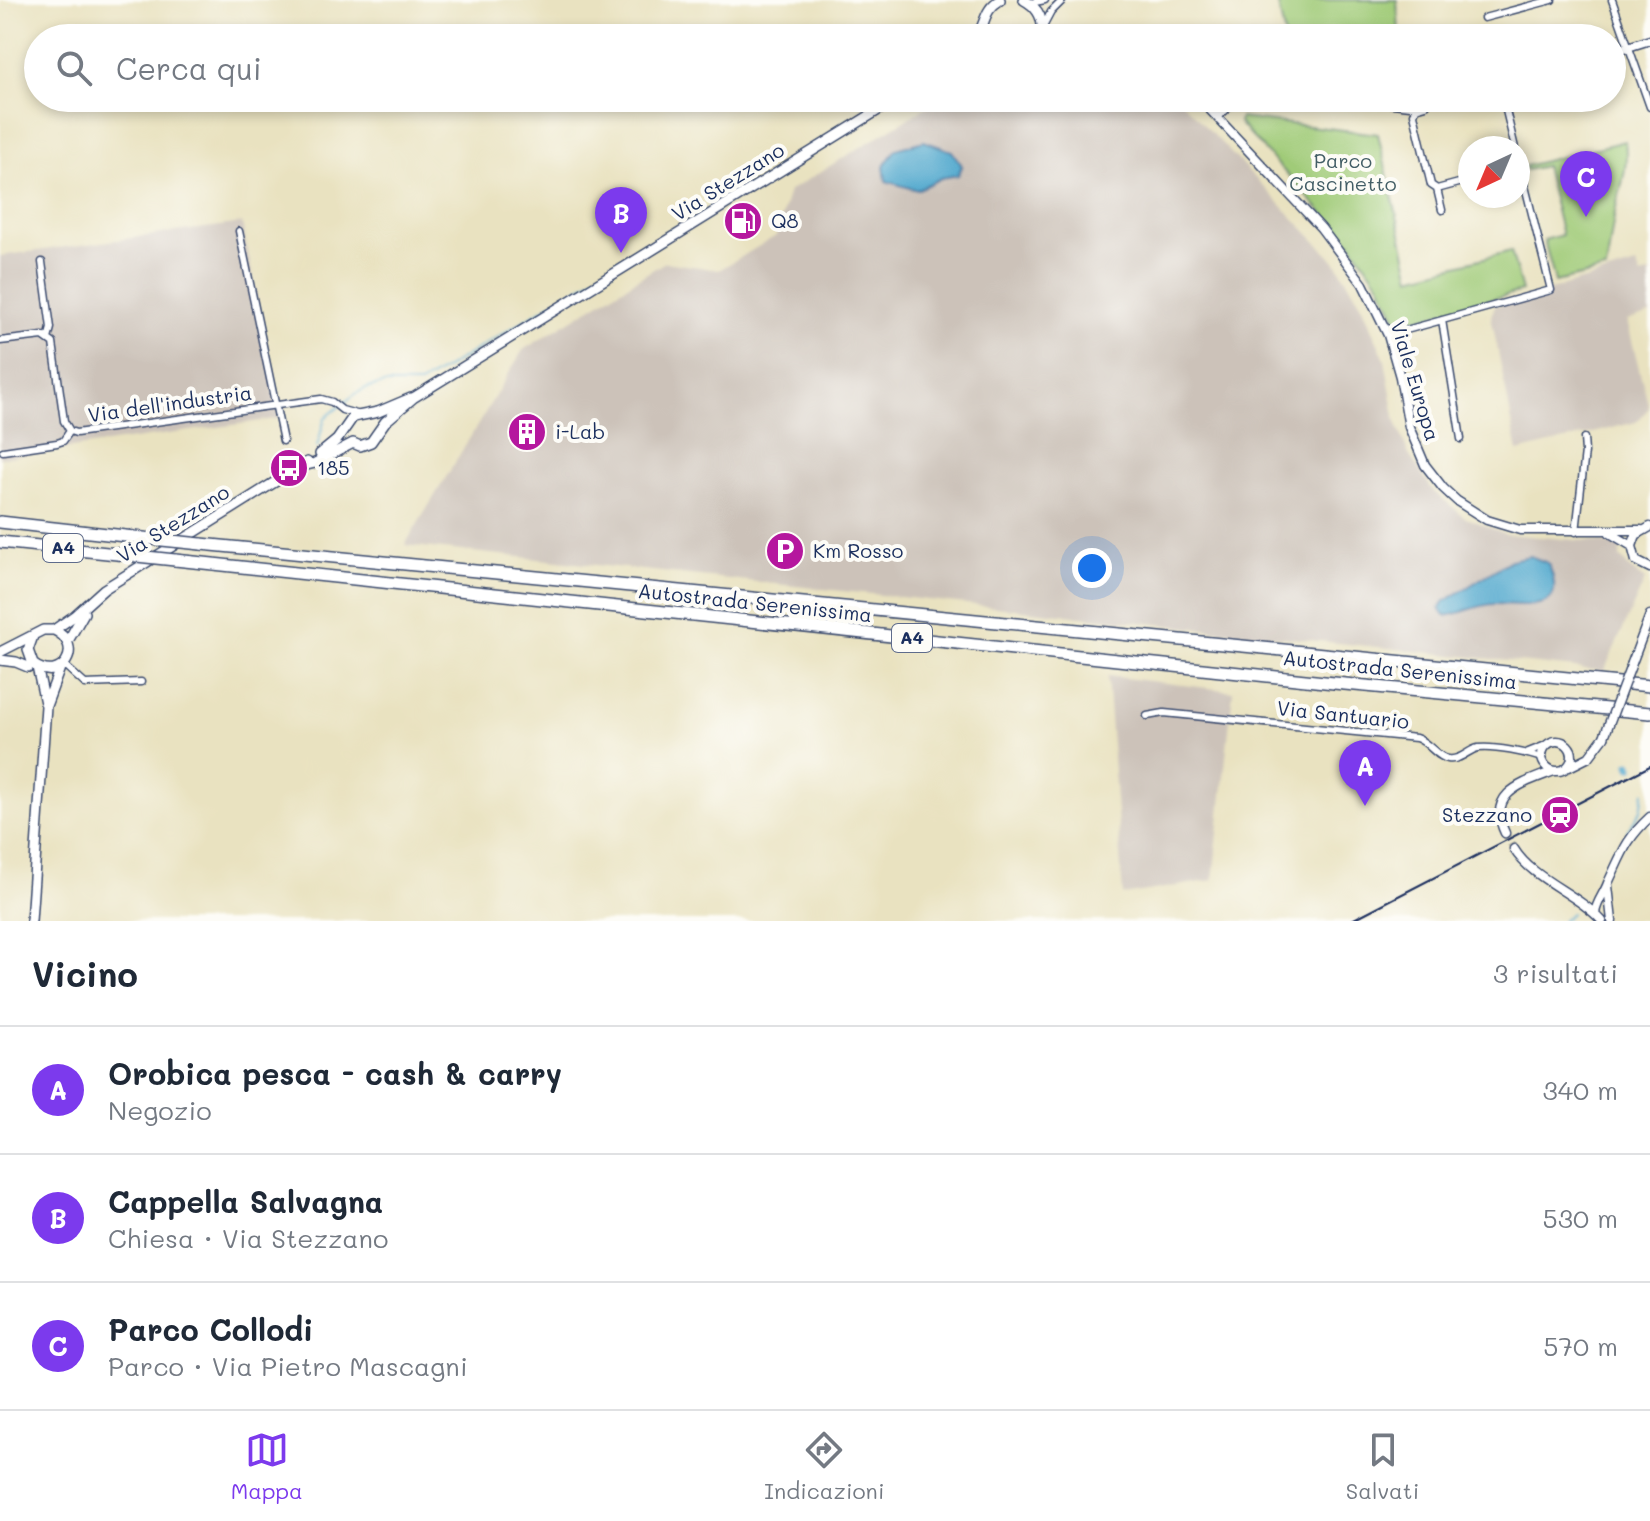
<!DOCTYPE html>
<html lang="it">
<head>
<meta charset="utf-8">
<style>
  :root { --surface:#fff; --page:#f2f2f3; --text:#1f2937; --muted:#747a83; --line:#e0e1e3; --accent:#7c3aed }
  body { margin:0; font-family:Mali,sans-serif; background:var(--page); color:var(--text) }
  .compass { position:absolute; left:1458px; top:136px; width:72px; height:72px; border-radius:50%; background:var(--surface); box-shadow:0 4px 12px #0003; rotate:224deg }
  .you { position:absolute; left:1092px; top:568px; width:28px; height:28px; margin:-20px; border:6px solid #fff; border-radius:50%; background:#1a73e8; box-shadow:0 0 0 12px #1a73e833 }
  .badge { display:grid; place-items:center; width:52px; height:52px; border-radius:50%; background:var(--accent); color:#fff; font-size:26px; font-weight:700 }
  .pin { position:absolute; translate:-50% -66px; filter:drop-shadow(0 2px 4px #0008) }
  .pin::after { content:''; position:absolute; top:42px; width:28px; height:24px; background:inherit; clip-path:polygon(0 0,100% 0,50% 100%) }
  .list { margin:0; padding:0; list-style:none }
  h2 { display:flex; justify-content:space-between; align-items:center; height:104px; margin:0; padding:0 32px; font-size:34px }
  h2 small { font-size:26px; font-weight:400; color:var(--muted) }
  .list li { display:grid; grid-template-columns:52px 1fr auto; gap:24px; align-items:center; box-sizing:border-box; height:128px; padding:0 32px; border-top:2px solid var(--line) }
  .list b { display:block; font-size:30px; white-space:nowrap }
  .list p { margin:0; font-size:26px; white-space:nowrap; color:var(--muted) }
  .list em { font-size:26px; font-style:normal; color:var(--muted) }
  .icon { flex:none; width:44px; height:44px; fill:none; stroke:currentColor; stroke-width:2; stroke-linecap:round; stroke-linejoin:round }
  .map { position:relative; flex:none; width:1650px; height:921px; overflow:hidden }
  .search { position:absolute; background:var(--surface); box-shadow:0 4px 12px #0003; left:24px; right:24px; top:24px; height:88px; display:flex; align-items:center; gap:20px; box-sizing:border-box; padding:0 28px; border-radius:44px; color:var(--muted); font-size:30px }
  .sheet { height:488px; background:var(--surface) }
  nav { display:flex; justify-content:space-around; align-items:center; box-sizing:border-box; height:112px; border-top:2px solid var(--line); background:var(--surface); font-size:22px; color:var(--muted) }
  nav a { display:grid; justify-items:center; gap:4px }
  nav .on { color:var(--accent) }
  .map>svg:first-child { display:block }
  .industrial { fill:#ccc2b9 }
  .green { fill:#a0cb78; stroke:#5e7d6b; stroke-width:2 }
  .water { fill:#50a7cd; stroke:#366b96; stroke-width:2 }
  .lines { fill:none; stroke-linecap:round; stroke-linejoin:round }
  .stream { stroke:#50a7cd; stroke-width:2 }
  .canal { stroke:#50a7cd; stroke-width:7 }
  .secondary-tunnel { stroke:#c0beac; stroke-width:8; stroke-dasharray:8 4; stroke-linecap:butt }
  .street-casing { stroke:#3a4a6d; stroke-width:9 }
  .secondary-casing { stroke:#3a4a6d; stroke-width:11 }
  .primary-casing { stroke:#3a4a6d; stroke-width:12 }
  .highway-casing { stroke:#3a4a6d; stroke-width:14 }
  .street { stroke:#fff; stroke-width:6 }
  .secondary { stroke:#fff; stroke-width:8 }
  .primary { stroke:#fff; stroke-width:9 }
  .highway { stroke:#fff; stroke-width:11 }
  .rail { stroke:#1b2f5e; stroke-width:2 }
  .secondary-bridge-casing { stroke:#3a4a6d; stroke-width:11; stroke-linecap:butt }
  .highway-bridge-casing { stroke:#3a4a6d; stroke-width:14; stroke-linecap:butt }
  .secondary-bridge { stroke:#fff; stroke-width:8 }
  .highway-bridge { stroke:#fff; stroke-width:11 }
  .labels { text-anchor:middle; stroke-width:8; stroke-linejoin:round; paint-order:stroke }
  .shield { fill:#fdfcf7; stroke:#5f6c8c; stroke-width:2 }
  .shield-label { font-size:18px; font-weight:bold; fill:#1b2f5e }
  .park-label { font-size:20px; fill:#435e66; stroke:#fdfcf7 }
  .street-label { font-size:20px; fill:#1b2f5e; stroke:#fdfcf7 }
  .poi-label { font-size:20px; fill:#1b2f5e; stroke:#fdfcf7; text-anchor:start }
</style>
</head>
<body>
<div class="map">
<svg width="1650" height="921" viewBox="0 0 1650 921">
  <rect width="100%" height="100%" fill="#fdfcf7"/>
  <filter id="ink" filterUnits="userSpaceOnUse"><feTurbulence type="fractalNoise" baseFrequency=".0125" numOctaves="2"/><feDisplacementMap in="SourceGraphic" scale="16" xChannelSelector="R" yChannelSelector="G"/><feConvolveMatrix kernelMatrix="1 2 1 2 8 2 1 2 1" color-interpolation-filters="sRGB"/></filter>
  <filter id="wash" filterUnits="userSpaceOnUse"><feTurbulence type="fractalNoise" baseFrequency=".006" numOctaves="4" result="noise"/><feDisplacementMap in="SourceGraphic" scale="32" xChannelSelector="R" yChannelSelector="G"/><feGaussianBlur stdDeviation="1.8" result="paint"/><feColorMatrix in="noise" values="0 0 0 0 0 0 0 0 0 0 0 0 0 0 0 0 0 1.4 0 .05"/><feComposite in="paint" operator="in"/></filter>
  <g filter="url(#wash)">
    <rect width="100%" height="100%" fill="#e9e2c0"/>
    <path class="industrial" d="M 941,98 L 1179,99 L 1335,261 L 1362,305 L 1385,360 L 1396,422 L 1409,455 L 1434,492 L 1466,518 L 1506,534 L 1621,544 L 1620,557 L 1632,571 L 1645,580 L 1604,671 L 405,545 L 523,350 L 665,262 L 719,270 L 776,236 L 789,191 Z
      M 242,223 L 281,418 L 0,458 L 0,256 Z
      M 1636,265 L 1641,276 L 1650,273 L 1650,314 L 1627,321 L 1649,408 L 1636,422 L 1518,452 L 1491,316 L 1495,306 Z
      M 1107,676 L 1233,691 L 1213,880 L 1123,895 Z"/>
    <path class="green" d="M 1277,0 L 1397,0 L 1399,33 L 1397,38 L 1285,38 Z
      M 1240,118 L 1378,134 L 1411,277 L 1511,251 L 1522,291 L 1399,324 L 1381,286 L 1350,242 L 1239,123 Z
      M 1625,141 C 1628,162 1624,178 1618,199 C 1612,222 1610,246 1606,270 L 1555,282 L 1544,240 L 1562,235 L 1545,166 L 1526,170 L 1525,166 Z"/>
    <path class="water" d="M 924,141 L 952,151 L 962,166 L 958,175 L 941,178 L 917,190 L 886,181 L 884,166 L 896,149 Z
      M 1530,556 L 1548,563 C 1571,616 1527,604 1495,604 C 1479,604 1462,614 1445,616 L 1440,609 L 1444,602 L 1511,560 Z"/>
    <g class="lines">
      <path class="stream" d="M 317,447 L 325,418 L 354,395 L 364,389 L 384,384 L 420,384 L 606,271
        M 1627,831 L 1641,810 L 1644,792
        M 1562,921 L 1571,913"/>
      <path class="canal" d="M 1630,764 L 1631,767"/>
    </g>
  </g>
  <g filter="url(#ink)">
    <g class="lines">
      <path class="secondary-tunnel" d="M 1505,833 L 1514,849"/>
      <g class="street-casing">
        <path id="street" d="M 1612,0 L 1650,107
          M 1030,3 L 1045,0
          M 1484,18 L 1552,0
          M 1043,27 L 1051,12 L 1063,0
          M 1503,98 L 1515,148
          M 1417,106 L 1414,114 L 1431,185 L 1437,189 L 1470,180
          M 1437,189 L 1442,210
          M 239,231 L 283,441
          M 42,262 L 51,328 L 48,339
          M 1442,320 L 1461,439
          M 1388,335 L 1551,290 L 1518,158
          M 0,341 L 43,336 L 53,343 L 64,421 L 70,431 L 76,433 L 321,399 L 332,402 L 342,410 L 360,415
          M 3,451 L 57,443 L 63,441 L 70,431
          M 1576,532 L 1585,452 L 1584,438
          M 64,665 L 85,684 L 141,682
          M 1147,716 L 1164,713 L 1416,738 C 1429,742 1436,757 1448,759 C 1460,761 1468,750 1478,748 C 1495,746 1526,753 1542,758
          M 1526,753 L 1546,745"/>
      </g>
      <g class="secondary-casing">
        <path id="secondary" d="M 1612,52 L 1650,40
          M 1199,98 L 1321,228 L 1363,284 L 1388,335 L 1400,377 L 1409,427 L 1425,465 L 1443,488 L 1457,501 L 1487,520 L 1520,530 L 1641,530
          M 1350,98 L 1419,106 L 1426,104 L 1428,98
          M 1211,110 L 1225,98
          M 1217,117 L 1237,98
          M 1650,527 L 1636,535 L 1632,546 L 1636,561 L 1650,568
          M 1610,533 L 1632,546
          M 1632,663 L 1650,615
          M1542 756a15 15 0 1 1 30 0a15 15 0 1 1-30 0Z
          M 1569,767 L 1589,757 L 1604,737
          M 1505,833 C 1486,792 1524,783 1554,771
          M 1514,849 C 1532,879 1578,894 1602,921
          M 1608,886 L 1612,921
          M 1595,913 C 1597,901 1604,894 1608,883 C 1622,854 1625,840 1650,817"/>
      </g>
      <g class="primary-casing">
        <path id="primary" d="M 1024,0 C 1039,8 1045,21 1041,38
          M 976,38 C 986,24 983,10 1000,0
          M 320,454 L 337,440 L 353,417 L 378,412 L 411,398
          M 303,466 L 315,463 L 353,443 L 360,446 L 371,442 L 385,422 L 413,398 L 898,98
          M 33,636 L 28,650 L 33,664
          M 68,641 L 84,613
          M 0,652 L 43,630 L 54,630 L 74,616 L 104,589 L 307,462
          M 0,660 L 16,662 L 28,667 L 33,664 C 62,686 86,645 54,630
          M 37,667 L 45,703
          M 31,921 L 46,706 L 60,668"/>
      </g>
      <g class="highway-casing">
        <path id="highway" d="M 0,522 L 152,539
          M 0,542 L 127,555
          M 201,544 L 1650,686
          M 175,560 L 1334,683 L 1650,713"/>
      </g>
      <use href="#street" class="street"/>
      <use href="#secondary" class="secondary"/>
      <use href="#primary" class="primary"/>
      <use href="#highway" class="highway"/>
      <path class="rail" d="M 1350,921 L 1650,766"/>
      <g class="secondary-bridge-casing">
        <path id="secondary-bridge" d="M 1604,737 L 1632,663"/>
      </g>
      <g class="highway-bridge-casing">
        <path id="highway-bridge" d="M 152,539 L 201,544
          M 127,555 L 175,560"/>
      </g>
      <use href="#secondary-bridge" class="secondary-bridge"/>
      <use href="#highway-bridge" class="highway-bridge"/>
    </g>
  </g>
  <defs>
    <g id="fuel-disc" transform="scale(2)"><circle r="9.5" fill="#b5179e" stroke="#fdfcf7"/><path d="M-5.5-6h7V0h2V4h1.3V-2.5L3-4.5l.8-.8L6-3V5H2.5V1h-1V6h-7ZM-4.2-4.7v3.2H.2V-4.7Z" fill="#fff"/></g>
    <g id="building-disc" transform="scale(2)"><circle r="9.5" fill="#b5179e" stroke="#fdfcf7"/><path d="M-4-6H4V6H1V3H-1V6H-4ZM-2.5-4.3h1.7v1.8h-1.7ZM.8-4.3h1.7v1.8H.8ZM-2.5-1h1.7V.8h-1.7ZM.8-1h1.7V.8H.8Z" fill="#fff"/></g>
    <g id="bus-disc" transform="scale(2)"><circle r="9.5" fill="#b5179e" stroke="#fdfcf7"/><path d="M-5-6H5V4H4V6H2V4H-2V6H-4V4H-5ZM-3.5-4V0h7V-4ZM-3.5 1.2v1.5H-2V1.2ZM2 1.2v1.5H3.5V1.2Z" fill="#fff"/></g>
    <g id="parking-disc" transform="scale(2)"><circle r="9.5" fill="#b5179e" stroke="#fdfcf7"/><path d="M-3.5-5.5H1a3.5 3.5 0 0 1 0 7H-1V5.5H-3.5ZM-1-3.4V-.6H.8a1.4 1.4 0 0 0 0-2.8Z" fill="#fff"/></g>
    <g id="station-disc" transform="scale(2)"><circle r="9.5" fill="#b5179e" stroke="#fdfcf7"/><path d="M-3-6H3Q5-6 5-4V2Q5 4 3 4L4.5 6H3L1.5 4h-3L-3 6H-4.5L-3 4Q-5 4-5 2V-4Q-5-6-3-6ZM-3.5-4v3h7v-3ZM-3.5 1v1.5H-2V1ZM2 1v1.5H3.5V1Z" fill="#fff"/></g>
  </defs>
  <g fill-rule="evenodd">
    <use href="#fuel-disc" x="743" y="221"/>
    <use href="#building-disc" x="527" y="432"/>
    <use href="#bus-disc" x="289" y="468"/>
    <use href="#parking-disc" x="785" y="551"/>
    <use href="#station-disc" x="1560" y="815"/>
  </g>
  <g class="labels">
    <g class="shield">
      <rect x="43" y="534" width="40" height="28" rx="6"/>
      <rect x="892" y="624" width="40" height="28" rx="6"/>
    </g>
    <g class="shield-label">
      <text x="63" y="554">A4</text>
      <text x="912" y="644">A4</text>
    </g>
    <g class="park-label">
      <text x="1343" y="168">Parco<tspan x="1343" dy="23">Cascinetto</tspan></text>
    </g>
    <g class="street-label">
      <text transform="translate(728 182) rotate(-32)" y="7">Via Stezzano</text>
      <text transform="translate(1415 381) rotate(73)" y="7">Viale Europa</text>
      <text transform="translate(170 404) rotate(-8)" y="7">Via dell'industria</text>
      <text transform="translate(173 524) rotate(-32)" y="7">Via Stezzano</text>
      <text transform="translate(755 603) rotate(6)" y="7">Autostrada Serenissima</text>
      <text transform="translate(1400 670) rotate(6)" y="7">Autostrada Serenissima</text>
      <text transform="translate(1343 715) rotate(6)" y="7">Via Santuario</text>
    </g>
    <g class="poi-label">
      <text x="771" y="228">Q8</text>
      <text x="555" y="439">i-Lab</text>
      <text x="317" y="475">185</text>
      <text x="813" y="558">Km Rosso</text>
      <text x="1532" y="822" text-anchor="end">Stezzano</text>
    </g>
  </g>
</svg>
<svg class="compass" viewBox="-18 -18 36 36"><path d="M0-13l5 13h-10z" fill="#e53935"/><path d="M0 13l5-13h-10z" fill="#747a83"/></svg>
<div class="you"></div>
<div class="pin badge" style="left:1365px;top:806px">A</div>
<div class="pin badge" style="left:621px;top:253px">B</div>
<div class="pin badge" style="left:1586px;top:217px">C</div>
<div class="search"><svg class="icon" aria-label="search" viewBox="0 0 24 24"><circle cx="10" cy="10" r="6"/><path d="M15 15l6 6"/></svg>Cerca qui</div>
</div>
<section class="sheet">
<h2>Vicino<small>3 risultati</small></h2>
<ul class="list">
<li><span class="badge">A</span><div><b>Orobica pesca - cash &amp; carry</b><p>Negozio</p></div><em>340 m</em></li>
<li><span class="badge">B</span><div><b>Cappella Salvagna</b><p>Chiesa · Via Stezzano</p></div><em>530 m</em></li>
<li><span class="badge">C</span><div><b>Parco Collodi</b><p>Parco · Via Pietro Mascagni</p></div><em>570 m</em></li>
</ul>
</section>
<nav>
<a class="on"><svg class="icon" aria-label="map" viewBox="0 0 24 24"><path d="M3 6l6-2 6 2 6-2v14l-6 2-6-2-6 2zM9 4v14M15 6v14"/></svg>Mappa</a>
<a><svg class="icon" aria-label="directions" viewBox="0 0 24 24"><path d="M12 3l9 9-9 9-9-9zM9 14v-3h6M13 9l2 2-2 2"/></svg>Indicazioni</a>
<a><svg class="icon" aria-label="saved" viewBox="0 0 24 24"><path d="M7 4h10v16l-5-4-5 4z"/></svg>Salvati</a>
</nav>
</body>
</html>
